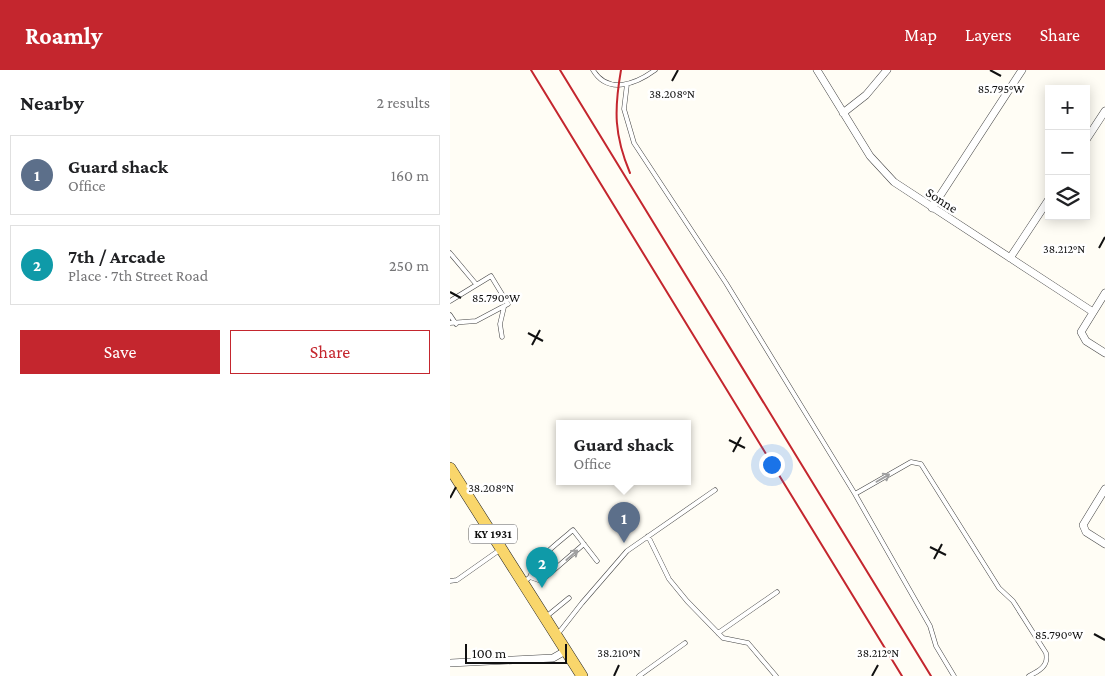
<!DOCTYPE html>
<html lang="en">
<head>
<meta charset="utf-8">
<style>
  :root { --surface:#fff; --page:#f6f6f6; --text:#202124; --muted:#757577; --line:#e0e0e0; --accent:#c4262e }
  body { margin:0; font-family:"Crimson Pro",serif; background:var(--page); color:var(--text) }
  .controls { position:absolute; right:15px; top:15px; display:grid; overflow:hidden; border-radius:0px; box-shadow:0 2px 12px #0003 }
  .controls button { width:45px; height:45px; display:grid; place-items:center; padding:0; border:0; border-bottom:1px solid var(--line); background:var(--surface); color:var(--text); font:25px sans-serif }
  .scale { position:absolute; left:15px; bottom:12px; width:102px; box-sizing:border-box; padding-left:5px; border:2px solid #111; border-top:0; font-size:14px; line-height:18px; white-space:nowrap; color:#111; -webkit-text-stroke:4px #fff; paint-order:stroke }
  .you { position:absolute; left:321px; top:394px; width:18px; height:18px; margin:-12px; border:4px solid #fff; border-radius:50%; background:#1a73e8; box-shadow:0 0 0 8px #1a73e833 }
  .badge { display:grid; place-items:center; width:32px; height:32px; border-radius:50%; background:var(--accent); color:#fff; font-size:16px; font-weight:700 }
  .pin { position:absolute; translate:-50% -41px; filter:drop-shadow(0 1px 2px #0008) }
  .pin::after { content:''; position:absolute; top:26px; width:18px; height:15px; background:inherit; clip-path:polygon(0 0,100% 0,50% 100%) }
  .popup { position:absolute; left:106px; top:350px; width:135px; height:65px; box-sizing:border-box; display:grid; place-content:center; border-radius:0px; background:var(--surface); filter:drop-shadow(0 1px 4px #0005); font-size:16px; white-space:nowrap; color:var(--muted) }
  .popup b { font-size:19px; color:var(--text) }
  .popup::after { content:''; position:absolute; left:50%; top:100%; margin-left:-10px; border:10px solid transparent; border-top-color:var(--surface) }
  .list { margin:0; padding:0; list-style:none }
  h2 { display:flex; justify-content:space-between; align-items:center; height:65px; margin:0; padding:0 20px; font-size:21px }
  h2 small { font-size:16px; font-weight:400; color:var(--muted) }
  .list li { display:grid; grid-template-columns:32px 1fr auto; gap:15px; align-items:center; box-sizing:border-box; height:80px; margin:0 10px 10px; padding:0 10px; border:1px solid var(--line); border-radius:0px }
  .list b { display:block; font-size:19px; white-space:nowrap }
  .list p { margin:0; font-size:16px; white-space:nowrap; color:var(--muted) }
  .list em { font-size:16px; font-style:normal; color:var(--muted) }
  .actions { display:flex; gap:10px; padding:15px 20px }
  .actions a { flex:1; padding:11px 0; border:1px solid var(--accent); border-radius:0px; text-align:center; font-size:18px; color:var(--accent) }
  .actions .main { background:var(--accent); color:#fff }
  .icon { flex:none; width:28px; height:28px; fill:none; stroke:currentColor; stroke-width:2; stroke-linecap:round; stroke-linejoin:round }
  .map { position:relative; flex:none; width:655px; height:606px; overflow:hidden }
  header { display:flex; align-items:center; gap:30px; box-sizing:border-box; height:70px; padding:0 25px; background:var(--accent); color:#fff }
  header strong { font-size:24px }
  nav { display:flex; gap:28px; margin-inline-start:auto; font-size:18px }
  main { display:flex }
  aside { flex:1; background:var(--surface) }
  .map>svg:first-child { display:block }
  .lines { fill:none; stroke-linecap:round; stroke-linejoin:round }
  .service-casing { stroke:#444; stroke-width:5 }
  .minor-casing { stroke:#444; stroke-width:8 }
  .primary-casing { stroke:#222; stroke-width:12 }
  .service { stroke:#fff; stroke-width:4 }
  .minor { stroke:#fff; stroke-width:7 }
  .primary { stroke:#f9d66b; stroke-width:11 }
  .rail { stroke:#c4262e; stroke-width:2 }
  .oneway { stroke:#a0a0a0 }
  .ticks { fill:none; stroke:#111; stroke-width:2 }
  .labels { text-anchor:middle; stroke-width:5; stroke-linejoin:round; paint-order:stroke }
  .shield { fill:#fff; stroke:#585858; stroke-width:1 }
  .shield-label { font-size:12px; font-weight:bold; fill:#111 }
  .street-label { font-size:14px; fill:#111; stroke:#fff }
  .ticks-label { font-size:12px; text-anchor:middle; fill:#111; stroke:#fff; stroke-width:5; stroke-linejoin:round; paint-order:stroke }
</style>
</head>
<body>
<header>
<strong>Roamly</strong>
<nav><a>Map</a><a>Layers</a><a>Share</a></nav>
</header>
<main>
<aside>
<h2>Nearby<small>2 results</small></h2>
<ul class="list">
<li><span class="badge" style="background:#5c6f8a">1</span><div><b>Guard shack</b><p>Office</p></div><em>160 m</em></li>
<li><span class="badge" style="background:#0f9aa8">2</span><div><b>7th / Arcade</b><p>Place · 7th Street Road</p></div><em>250 m</em></li>
</ul>
<div class="actions"><a class="main">Save</a><a>Share</a></div>
</aside>
<div class="map">
<svg width="655" height="606" viewBox="0 0 655 606">
  <rect width="100%" height="100%" fill="#fffdf5"/>
  <g class="lines">
    <g class="service-casing">
      <path id="service" d="M 143,0 C 158,25 186,14 205,0
        M 177,14 L 174,39 L 184,73 L 276,213 L 405,424 L 480,556 L 486,576 L 504,606
        M 0,183 L 26,214
        M 0,231 L 41,206 L 58,234 L 26,251 L 0,253
        M 0,245 L 6,254
        M 52,267 L 50,254 L 54,237
        M 405,424 L 461,392 L 471,394 L 549,518 L 563,531 L 596,583 C 599,596 589,601 579,606
        M 198,466 L 219,509 L 237,531 L 273,568 L 298,573 L 326,606
        M 80,507 L 91,511 L 134,474
        M 0,511 L 7,510 L 51,479
        M 74,512 L 80,507 C 86,488 108,473 123,460 L 147,491
        M 97,546 L 119,528
        M 268,563 L 327,522
        M 107,565 L 132,533 L 177,481 L 265,420
        M 189,606 L 235,573"/>
    </g>
    <g class="minor-casing">
      <path id="minor" d="M 367,0 L 420,86 L 444,112 L 643,242
        M 393,43 L 416,25 L 437,0
        M 636,70 L 655,41
        M 482,138 L 572,0
        M 560,188 L 599,129
        M 655,223 L 631,262 L 636,271 L 655,283
        M 655,419 L 633,455 L 636,462 L 655,474
        M 0,593 L 103,588 L 117,580"/>
    </g>
    <g class="primary-casing">
      <path id="primary" d="M 0,398 L 132,606"/>
    </g>
    <use href="#service" class="service"/>
    <use href="#minor" class="minor"/>
    <use href="#primary" class="primary"/>
    <path class="rail" d="M 81,0 L 452,606
      M 110,0 L 481,606
      M 171,0 C 164,40 164,65 180,103"/>
  </g>
  <defs><path id="oneway-shaft" d="M-6 0H5M1.5-3L5.5 0L1.5 3" fill="none" stroke-width="1.6" stroke-linecap="round" stroke-linejoin="round" transform="scale(1.25)"/></defs>
  <g class="oneway">
    <use href="#oneway-shaft" transform="translate(433 408) rotate(-30)"/>
    <use href="#oneway-shaft" transform="translate(122 485) rotate(-41)"/>
  </g>
  <path class="ticks" d="M 540,0 L 551,6M 222,11 L 228,0M 649,178 L 655,167M 0,222 L 11,228M 78,263 L 93,271M 82,275 L 90,260M 279,370 L 295,378M 283,382 L 291,367M 0,428 L 6,417M 480,477 L 496,485M 484,489 L 492,474M 644,564 L 655,570M 164,606 L 169,595M 422,606 L 428,595"/>
  <g class="labels">
    <rect class="shield" x="19" y="454.5" width="48" height="19" rx="4"/>
    <g class="shield-label">
      <text x="43" y="468">KY 1931</text>
    </g>
    <g class="street-label">
      <text transform="translate(492 130) rotate(33)" y="5">Sonne</text>
    </g>
  </g>
  <g class="ticks-label">
    <text x="551" y="23">85.795°W</text>
    <text x="222" y="28">38.208°N</text>
    <text x="614" y="183">38.212°N</text>
    <text x="46" y="232">85.790°W</text>
    <text x="41" y="422">38.208°N</text>
    <text x="609" y="569">85.790°W</text>
    <text x="169" y="587">38.210°N</text>
    <text x="428" y="587">38.212°N</text>
  </g>
</svg>
<div class="controls">
<button>+</button>
<button>−</button>
<button><svg class="icon" aria-label="layers" viewBox="0 0 24 24"><path d="M12 4l9 5-9 5-9-5zM3 14l9 5 9-5"/></svg></button>
</div>
<div class="scale">100 m</div>
<div class="you"></div>
<div class="pin badge" style="left:174px;top:473px;background:#5c6f8a">1</div>
<div class="popup"><b>Guard shack</b>Office</div>
<div class="pin badge" style="left:92px;top:518px;background:#0f9aa8">2</div>
</div>
</main>
</body>
</html>
